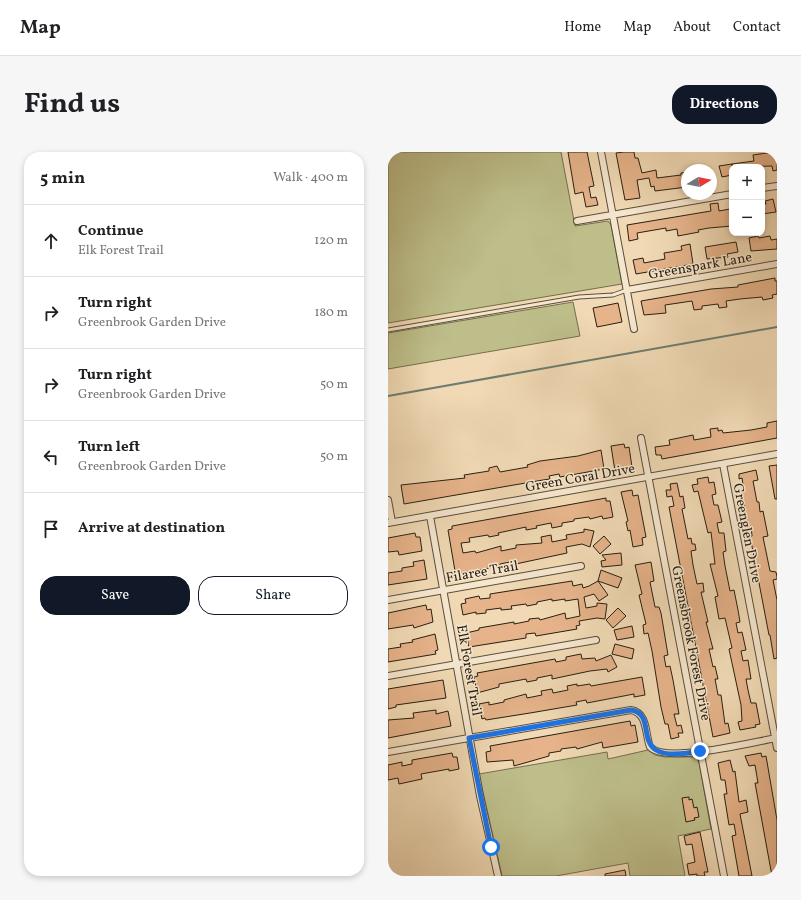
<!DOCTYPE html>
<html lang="en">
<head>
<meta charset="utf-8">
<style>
  :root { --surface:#fff; --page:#f6f6f6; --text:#202124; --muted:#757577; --line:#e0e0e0; --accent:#111827 }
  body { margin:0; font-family:Vollkorn,serif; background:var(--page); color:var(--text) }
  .controls { position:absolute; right:12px; top:12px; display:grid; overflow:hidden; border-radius:8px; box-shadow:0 2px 6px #0003 }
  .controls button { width:36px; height:36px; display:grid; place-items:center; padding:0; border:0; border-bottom:1px solid var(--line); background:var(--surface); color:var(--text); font:20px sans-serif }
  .compass { position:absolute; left:293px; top:12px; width:36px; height:36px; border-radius:50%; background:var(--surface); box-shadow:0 2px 6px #0003; rotate:80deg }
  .stop { position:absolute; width:12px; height:12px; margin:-9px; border:3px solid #1a73e8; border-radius:50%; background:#fff }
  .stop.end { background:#1a73e8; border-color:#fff; box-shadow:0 1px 4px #0008 }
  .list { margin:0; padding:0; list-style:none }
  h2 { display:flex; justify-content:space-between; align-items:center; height:52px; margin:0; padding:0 16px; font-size:17px }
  h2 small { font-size:13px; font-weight:400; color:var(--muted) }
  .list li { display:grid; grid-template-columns:26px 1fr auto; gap:12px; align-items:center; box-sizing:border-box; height:72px; padding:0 16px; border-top:1px solid var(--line) }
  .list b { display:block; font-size:15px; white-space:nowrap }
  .list p { margin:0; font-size:13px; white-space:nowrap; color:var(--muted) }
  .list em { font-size:13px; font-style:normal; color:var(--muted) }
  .actions { display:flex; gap:8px; padding:12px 16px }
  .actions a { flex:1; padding:9px 0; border:1px solid var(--accent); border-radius:16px; text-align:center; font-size:14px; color:var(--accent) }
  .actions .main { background:var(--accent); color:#fff }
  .icon { flex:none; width:22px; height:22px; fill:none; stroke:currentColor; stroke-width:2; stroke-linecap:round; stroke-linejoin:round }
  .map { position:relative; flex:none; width:389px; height:724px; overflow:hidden; border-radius:16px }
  header { display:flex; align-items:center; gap:24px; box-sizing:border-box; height:56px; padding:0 20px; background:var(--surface); border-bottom:1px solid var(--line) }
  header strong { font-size:19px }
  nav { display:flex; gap:22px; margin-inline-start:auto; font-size:14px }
  .intro { display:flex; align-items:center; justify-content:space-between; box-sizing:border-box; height:96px; padding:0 24px }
  h1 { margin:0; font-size:28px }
  .button { padding:10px 18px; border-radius:16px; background:var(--accent); color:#fff; font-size:14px; font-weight:700 }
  main { display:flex; gap:24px; padding:0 24px }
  aside { flex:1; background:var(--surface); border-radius:16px; box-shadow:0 2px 6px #0003 }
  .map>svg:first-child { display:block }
  .green { fill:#bdbe8a; stroke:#736e4e }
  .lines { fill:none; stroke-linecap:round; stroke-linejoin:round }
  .stream { stroke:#6d7c70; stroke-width:2 }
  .building { fill:#e6b38a; stroke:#291f11 }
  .service-casing { stroke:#5b4e3a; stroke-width:5 }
  .minor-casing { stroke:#5b4e3a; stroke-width:8 }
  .service { stroke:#f5e6ce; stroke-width:3 }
  .minor { stroke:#f5e6ce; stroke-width:6 }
  .route { stroke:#1a73e8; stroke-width:5 }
  .labels { text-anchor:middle; stroke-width:3; stroke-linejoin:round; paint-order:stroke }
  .street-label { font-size:14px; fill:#291f11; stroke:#f5e6ce }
</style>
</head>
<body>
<header>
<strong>Map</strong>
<nav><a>Home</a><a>Map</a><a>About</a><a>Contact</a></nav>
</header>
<div class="intro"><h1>Find us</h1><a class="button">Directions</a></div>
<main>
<aside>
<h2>5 min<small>Walk · 400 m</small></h2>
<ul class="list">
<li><svg class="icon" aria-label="ahead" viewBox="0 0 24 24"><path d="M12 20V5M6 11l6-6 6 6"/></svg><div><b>Continue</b><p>Elk Forest Trail</p></div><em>120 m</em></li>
<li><svg class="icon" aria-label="right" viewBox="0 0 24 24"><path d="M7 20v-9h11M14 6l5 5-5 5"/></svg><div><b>Turn right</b><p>Greenbrook Garden Drive</p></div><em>180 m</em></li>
<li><svg class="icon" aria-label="right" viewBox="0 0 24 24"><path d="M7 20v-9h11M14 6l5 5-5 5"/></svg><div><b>Turn right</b><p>Greenbrook Garden Drive</p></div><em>50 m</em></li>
<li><svg class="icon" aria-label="left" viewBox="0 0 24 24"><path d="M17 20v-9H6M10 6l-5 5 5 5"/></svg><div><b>Turn left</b><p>Greenbrook Garden Drive</p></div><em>50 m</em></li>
<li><svg class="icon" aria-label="arrive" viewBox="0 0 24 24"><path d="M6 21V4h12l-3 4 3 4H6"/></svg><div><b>Arrive at destination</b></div></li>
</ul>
<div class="actions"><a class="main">Save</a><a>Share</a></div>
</aside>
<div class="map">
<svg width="389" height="724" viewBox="0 0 389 724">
  <rect width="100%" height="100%" fill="#f0d9b4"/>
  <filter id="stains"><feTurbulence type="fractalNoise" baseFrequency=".005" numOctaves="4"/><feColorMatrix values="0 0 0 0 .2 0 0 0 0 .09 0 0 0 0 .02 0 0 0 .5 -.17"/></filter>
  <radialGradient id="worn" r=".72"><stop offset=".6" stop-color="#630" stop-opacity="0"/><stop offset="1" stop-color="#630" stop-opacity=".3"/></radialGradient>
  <path class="green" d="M 0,0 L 173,0 L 187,74 L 220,69 L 223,73 L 234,132 L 0,171 Z
    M 185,150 L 192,184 L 0,217 L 0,181 Z
    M 260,598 L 267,603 L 277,605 L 304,605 L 308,606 L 311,610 L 323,677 L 290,684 L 297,724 L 242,724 L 240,711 L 168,724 L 114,724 L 91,622 L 219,600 L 220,607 Z"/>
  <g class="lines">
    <path class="stream" d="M 0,244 L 389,175"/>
  </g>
  <path class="building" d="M 180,0 L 199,0 L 206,34 L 201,35 L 203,46 L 208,45 L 210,53 L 198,55 L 195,40 L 187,42 Z
    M 236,0 L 246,0 L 247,6 L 250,6 L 254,21 L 268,18 L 269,26 L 293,23 L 293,21 L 299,20 L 299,35 L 267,39 L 266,34 L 263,35 L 261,26 L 249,28 L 252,46 L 237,48 L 228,1 Z
    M 386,0 L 389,1 L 389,18 L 385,19 L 384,14 L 344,15 L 344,12 L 366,9 L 365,3 Z
    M 344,12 L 344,23 L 334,25 L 331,14 Z
    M 385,47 L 388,60 L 374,62 L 374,52 L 378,52 L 377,49 Z
    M 330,51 L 331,59 L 342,57 L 344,74 L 321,76 L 310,78 L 311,80 L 290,84 L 289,77 L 278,79 L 278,76 L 249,81 L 250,87 L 241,89 L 239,73 L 323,59 L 322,52 Z
    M 370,84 L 371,86 L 382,84 L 383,88 L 389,87 L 389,97 L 363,99 L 361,86 Z
    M 348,90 L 350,100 L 339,102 L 340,105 L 319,107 L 317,95 Z
    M 302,92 L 305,112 L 248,122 L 245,108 L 255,106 L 256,111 L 277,107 L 276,101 L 294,98 L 293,94 Z
    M 387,126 L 387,129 L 389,129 L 389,142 L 384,143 L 385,146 L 375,148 L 374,145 L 352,147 L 338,149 L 339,155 L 331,156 L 330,152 L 314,154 L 314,157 L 306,158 L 304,149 L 277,153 L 278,161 L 256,163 L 253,149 L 323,137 L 350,135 L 350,133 Z
    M 230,151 L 234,170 L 209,175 L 205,156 Z
    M 389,269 L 389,286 L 274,307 L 273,303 L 268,303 L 267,295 L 282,293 L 281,288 L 305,283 L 306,288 L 323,285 L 322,277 L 330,276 L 330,279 L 334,278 L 335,281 L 363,278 L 379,275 L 379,271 Z
    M 236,292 L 237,296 L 241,295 L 244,315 L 227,319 L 223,294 Z
    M 213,298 L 216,317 L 172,325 L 171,322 L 161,324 L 162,327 L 155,328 L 16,352 L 13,333 L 77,326 L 76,323 L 101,319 L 101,316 L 109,314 L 112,320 L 140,315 L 139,313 L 152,309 L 190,304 Z
    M 389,313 L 389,347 L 387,347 L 381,314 Z
    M 368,318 L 370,328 L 365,329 L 369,350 L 371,350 L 372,360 L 375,359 L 380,384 L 375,385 L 382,419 L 388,420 L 389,425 L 389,427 L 385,428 L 389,448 L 389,506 L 386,507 L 382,483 L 381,483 L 362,384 L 364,384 L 363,374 L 360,375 L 354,340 L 356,339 L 354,326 L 351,327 L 351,322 Z
    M 320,325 L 321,331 L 326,330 L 328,342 L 324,343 L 326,353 L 330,353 L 334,370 L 329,371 L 331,381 L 336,381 L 338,399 L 335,400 L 337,414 L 342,439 L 346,438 L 350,458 L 352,470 L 348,471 L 350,481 L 354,480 L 358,498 L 353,499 L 355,509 L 360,508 L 363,527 L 358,527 L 360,538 L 363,551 L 368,551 L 372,572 L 367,573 L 368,575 L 352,578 L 350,570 L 354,569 L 353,553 L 341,497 L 344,496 L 337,466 L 331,467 L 327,445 L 330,444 L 322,412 L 327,412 L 323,380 L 320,381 L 310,339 L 306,340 L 304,333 L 310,332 L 309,327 Z
    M 289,331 L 292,345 L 295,344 L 297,356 L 294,357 L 300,387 L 303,386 L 304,392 L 307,392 L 308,398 L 303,399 L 305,413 L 309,432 L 315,431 L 316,440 L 313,440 L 320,470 L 318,470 L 325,497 L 321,497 L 325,515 L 327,514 L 330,527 L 327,527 L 330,543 L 333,543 L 337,572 L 340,571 L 342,581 L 325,585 L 281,355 L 286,354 L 284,344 L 279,345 L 278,338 L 283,338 L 282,332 Z
    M 244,338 L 245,344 L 250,343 L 258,385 L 254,386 L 255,393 L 245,395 L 242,378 L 240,379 L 238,370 L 240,369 L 233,340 Z
    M 218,346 L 218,349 L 222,349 L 225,365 L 215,367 L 214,364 L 202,367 L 201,365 L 186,367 L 186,369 L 174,371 L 174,374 L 164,376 L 163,371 L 148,374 L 149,376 L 138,378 L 138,375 L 110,381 L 111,383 L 101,385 L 100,383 L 81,386 L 82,390 L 73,391 L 75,401 L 87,399 L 88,401 L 113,394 L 113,399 L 128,396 L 128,393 L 154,391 L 153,385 L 163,383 L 164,390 L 179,387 L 178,383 L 196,380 L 196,377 L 206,379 L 202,395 L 194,392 L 178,395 L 179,401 L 123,413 L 122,410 L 112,412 L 112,414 L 85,419 L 72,421 L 71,418 L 67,419 L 60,378 L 64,377 L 64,374 Z
    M 27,381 L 28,385 L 32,385 L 34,399 L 11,403 L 10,399 L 0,400 L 0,386 Z
    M 216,384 L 223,392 L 212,402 L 205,394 Z
    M 233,401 L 234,413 L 214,415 L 213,409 L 218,408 L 214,403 Z
    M 36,408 L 39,427 L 0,433 L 0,421 L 14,419 L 14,416 L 26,414 L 25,410 Z
    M 263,410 L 266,429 L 262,430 L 267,455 L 271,455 L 273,461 L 280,503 L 276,504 L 278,515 L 282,514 L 285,528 L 291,562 L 286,562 L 289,574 L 293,573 L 295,581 L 290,581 L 291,585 L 283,587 L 280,572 L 277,572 L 273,555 L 264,499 L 260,481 L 256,482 L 255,473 L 258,472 L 251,443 L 254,442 L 247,413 Z
    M 213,418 L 234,426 L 230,436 L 210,429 L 220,443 L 211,449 L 206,442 L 196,445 L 198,456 L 209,454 L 209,451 L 219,452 L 217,467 L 209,466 L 191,469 L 192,473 L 188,474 L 189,477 L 148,484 L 147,481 L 138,482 L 138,486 L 81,495 L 78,481 L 91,478 L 91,476 L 126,470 L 126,472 L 141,469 L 141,467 L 151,466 L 152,468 L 177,461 L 178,467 L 192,464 L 190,447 L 177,449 L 177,447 L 164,449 L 164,447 L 149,450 L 149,452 L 139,454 L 138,452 L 123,454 L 124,457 L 113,458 L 113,456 L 98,458 L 98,461 L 88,462 L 88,460 L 75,463 L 73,452 L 78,451 L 77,447 L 91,444 L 92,447 L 102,446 L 102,442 L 184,429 L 185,434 L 194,432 L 195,436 L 201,434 L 210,429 Z
    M 38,453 L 39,458 L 43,457 L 45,470 L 26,476 L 25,473 L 0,477 L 0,461 Z
    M 230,456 L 238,464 L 225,476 L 218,468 Z
    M 244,474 L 246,485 L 229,488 L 226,478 Z
    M 47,482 L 50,498 L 47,499 L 48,502 L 0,510 L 0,497 L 13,495 L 12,492 L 25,490 L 24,488 Z
    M 227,492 L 246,497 L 244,507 L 224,502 Z
    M 193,502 L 194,507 L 207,506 L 208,509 L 223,503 L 229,515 L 220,520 L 219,517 L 202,519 L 164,527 L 164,523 L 149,526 L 149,528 L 139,530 L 138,527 L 111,532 L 111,535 L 89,541 L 86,525 L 90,524 L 89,521 L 167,507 L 168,510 L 178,508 L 178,505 Z
    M 254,525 L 257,543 L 246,545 L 246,542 L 199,551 L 198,548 L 188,550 L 189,553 L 142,561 L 98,568 L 97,566 L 94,567 L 91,552 L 101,550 L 101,553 L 116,550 L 116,548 L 138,542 L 139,546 L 154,543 L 153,539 L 164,537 L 165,541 L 180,538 L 179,534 L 189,532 L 189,534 L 202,532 L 203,534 Z
    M 55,528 L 58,546 L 8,553 L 8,555 L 0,557 L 0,537 Z
    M 48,558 L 48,562 L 60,559 L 63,574 L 0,586 L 0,568 L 26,566 L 25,561 Z
    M 242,569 L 243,574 L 247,573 L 250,590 L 215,596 L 214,590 L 189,597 L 188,595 L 173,597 L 173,599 L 161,601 L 161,604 L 126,614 L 125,608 L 99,610 L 98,600 L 103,599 L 102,594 Z
    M 64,601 L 65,605 L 69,605 L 71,617 L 61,619 L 61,617 L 33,622 L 34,627 L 11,632 L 10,626 L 0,628 L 0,613 L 14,610 L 14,614 L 24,612 L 24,608 Z
    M 373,601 L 374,605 L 378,604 L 389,668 L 389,724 L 384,724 L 367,631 L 370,631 L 367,613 L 361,614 L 357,604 Z
    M 342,608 L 345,620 L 347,619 L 351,650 L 358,648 L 360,660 L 352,662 L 364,724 L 351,724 L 344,684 L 348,683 L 346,672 L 341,673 L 336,642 L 339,642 L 337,628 L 333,628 L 332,622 L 330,611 Z
    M 301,645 L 301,648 L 304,647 L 306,656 L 309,655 L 311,665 L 306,666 L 307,668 L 298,670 L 294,646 Z
    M 312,680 L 320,720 L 316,720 L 317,724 L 309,724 L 309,722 L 301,723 L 299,712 L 307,710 L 304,692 L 298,693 L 296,684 Z
    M 237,718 L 238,724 L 217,724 L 217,722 Z"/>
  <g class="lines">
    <g class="service-casing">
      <path id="service" d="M 0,178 L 191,145 L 225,143 L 239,138"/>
    </g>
    <g class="minor-casing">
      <path id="minor" d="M 213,0 L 246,177
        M 374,36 L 389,34
        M 189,69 L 344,42
        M 239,138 L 389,112
        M 253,286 L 336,724
        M 335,312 L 389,596
        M 0,348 L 4,370
        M 42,364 L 92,644 L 110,724
        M 0,371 L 389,302
        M 0,448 L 193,414
        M 0,524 L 208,488
        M 0,600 L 243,558 C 260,561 257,582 262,595 C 279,612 364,590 389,586"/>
    </g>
    <use href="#service" class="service"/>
    <use href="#minor" class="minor"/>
  </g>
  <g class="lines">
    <path class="route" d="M 103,695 L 81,586 L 243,558 C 275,563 233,615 312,599"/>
  </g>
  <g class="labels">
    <g class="street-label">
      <text transform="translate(312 113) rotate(-10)" y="5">Greenspark Lane</text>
      <text transform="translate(192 325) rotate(-10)" y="5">Green Coral Drive</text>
      <text transform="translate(360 381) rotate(79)" y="5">Greenglen Drive</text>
      <text transform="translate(94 419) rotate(-10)" y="5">Filaree Trail</text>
      <text transform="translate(304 491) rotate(79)" y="5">Greensbrook Forest Drive</text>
      <text transform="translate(82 518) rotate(80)" y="5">Elk Forest Trail</text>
    </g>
  </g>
  <rect width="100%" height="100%" filter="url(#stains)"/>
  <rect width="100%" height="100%" fill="url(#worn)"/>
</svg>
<div class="controls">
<button>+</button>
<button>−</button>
</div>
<svg class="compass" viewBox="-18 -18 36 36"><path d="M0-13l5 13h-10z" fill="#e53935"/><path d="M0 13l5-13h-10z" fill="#757577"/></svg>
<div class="stop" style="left:103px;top:695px"></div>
<div class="stop end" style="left:312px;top:599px"></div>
</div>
</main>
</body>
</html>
